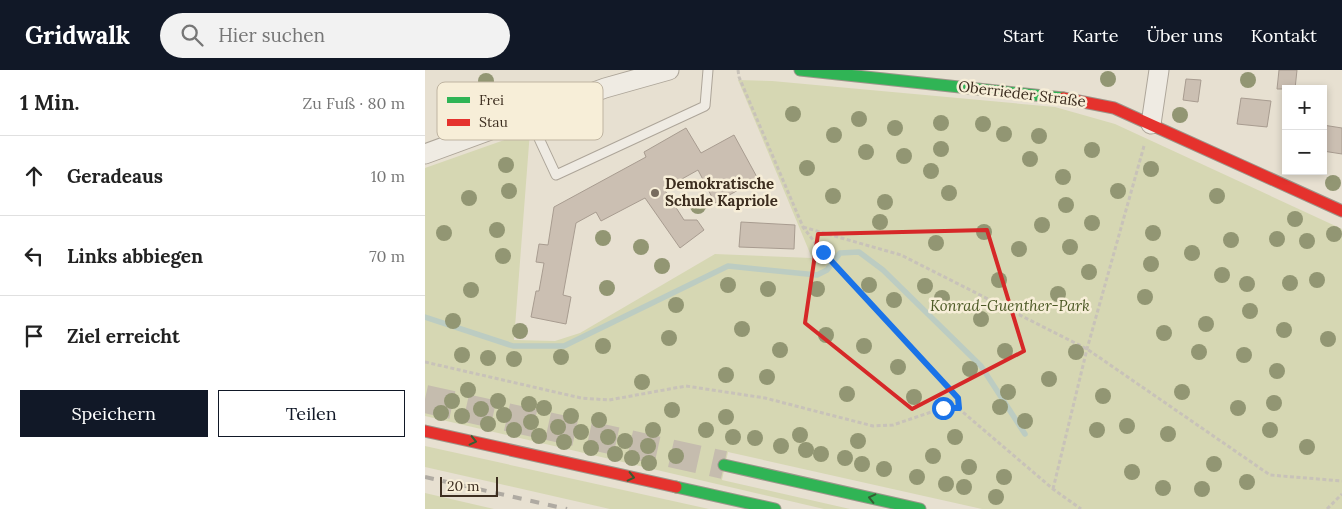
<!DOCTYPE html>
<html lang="de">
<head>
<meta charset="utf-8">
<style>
  :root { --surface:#fff; --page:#f2f2f2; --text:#222; --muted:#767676; --line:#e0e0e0; --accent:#111827 }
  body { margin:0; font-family:Lora,serif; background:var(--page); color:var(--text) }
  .controls { position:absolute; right:15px; top:15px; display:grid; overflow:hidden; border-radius:0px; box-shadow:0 2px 8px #0003 }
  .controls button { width:45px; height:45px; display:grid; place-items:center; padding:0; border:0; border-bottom:1px solid var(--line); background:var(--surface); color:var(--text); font:25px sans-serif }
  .scale { position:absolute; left:15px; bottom:12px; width:58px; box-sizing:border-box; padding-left:5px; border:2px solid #3d2e20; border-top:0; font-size:14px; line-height:18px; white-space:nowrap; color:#3d2e20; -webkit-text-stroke:4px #f7eed8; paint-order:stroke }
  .stop { position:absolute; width:15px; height:15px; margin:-11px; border:4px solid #1a73e8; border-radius:50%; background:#fff }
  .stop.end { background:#1a73e8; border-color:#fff; box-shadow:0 1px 5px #0008 }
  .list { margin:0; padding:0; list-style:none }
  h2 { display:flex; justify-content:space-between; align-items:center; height:65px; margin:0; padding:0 20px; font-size:21px }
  h2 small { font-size:16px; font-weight:400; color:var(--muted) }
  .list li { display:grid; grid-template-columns:32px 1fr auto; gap:15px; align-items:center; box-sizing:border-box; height:80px; padding:0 20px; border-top:1px solid var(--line) }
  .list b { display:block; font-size:19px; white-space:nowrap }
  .list em { font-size:16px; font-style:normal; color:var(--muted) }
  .actions { display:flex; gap:10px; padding:15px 20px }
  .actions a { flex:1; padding:11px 0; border:1px solid var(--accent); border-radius:0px; text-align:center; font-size:18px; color:var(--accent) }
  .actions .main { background:var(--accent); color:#fff }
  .icon { flex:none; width:28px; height:28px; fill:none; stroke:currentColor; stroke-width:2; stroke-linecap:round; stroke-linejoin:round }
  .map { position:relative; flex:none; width:917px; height:439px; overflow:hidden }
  header { display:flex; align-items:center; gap:30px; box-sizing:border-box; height:70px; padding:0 25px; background:var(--accent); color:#fff }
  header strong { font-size:24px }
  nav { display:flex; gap:28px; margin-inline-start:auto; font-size:18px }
  .search { width:350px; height:45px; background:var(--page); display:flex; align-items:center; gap:12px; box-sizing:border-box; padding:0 18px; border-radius:28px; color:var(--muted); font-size:19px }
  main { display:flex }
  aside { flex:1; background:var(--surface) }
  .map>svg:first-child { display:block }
  .green { fill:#d6d7b3 }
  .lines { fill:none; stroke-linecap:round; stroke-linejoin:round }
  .stream { stroke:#bcccc2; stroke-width:5.5 }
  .building { fill:#cbbfb2; stroke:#a89c90 }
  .highway-tunnel { stroke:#c5bcae; stroke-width:28; stroke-dasharray:28 14; stroke-linecap:butt }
  .lane-casing { stroke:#ada599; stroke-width:11 }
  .street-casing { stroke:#ada599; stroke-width:21 }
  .fast-casing { stroke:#9c958a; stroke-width:13 }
  .jam-casing { stroke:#9c958a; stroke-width:13 }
  .path { stroke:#c8c2b9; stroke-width:3; stroke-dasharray:4 2.5; stroke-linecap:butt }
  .lane { stroke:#efebe3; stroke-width:9 }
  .street { stroke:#efebe3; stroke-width:19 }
  .fast { stroke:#30b455; stroke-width:11 }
  .jam { stroke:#e5322d; stroke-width:11 }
  .rail { stroke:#afaaa2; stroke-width:4; stroke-dasharray:9 9; stroke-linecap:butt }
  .tree { fill:#929673 }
  .oneway { stroke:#385d33 }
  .route { stroke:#1a73e8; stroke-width:6 }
  .marked { fill:none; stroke:#d62828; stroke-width:4; stroke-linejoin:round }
  .poi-dot { fill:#786c5e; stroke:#f7eed8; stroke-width:2 }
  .labels { text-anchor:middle; stroke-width:5; stroke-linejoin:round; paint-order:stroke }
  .street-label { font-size:15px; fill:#3d2e20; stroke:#f7eed8 }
  .poi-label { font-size:15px; font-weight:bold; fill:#3d2e20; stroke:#f7eed8; text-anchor:start }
  .park-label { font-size:15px; font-style:italic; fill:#4d5a26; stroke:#f7eed8 }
  .key { fill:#f7eed8; stroke:#bfb4a1; stroke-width:1 }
  .key-label { font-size:14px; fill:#3d2e20 }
</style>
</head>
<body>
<header>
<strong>Gridwalk</strong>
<div class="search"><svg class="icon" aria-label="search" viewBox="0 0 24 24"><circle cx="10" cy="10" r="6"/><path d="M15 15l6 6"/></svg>Hier suchen</div>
<nav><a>Start</a><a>Karte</a><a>Über uns</a><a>Kontakt</a></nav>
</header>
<main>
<aside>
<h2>1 Min.<small>Zu Fuß · 80 m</small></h2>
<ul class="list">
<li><svg class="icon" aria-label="ahead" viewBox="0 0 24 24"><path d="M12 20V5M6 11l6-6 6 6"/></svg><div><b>Geradeaus</b></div><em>10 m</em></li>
<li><svg class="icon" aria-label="left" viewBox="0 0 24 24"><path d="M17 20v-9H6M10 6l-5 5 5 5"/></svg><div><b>Links abbiegen</b></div><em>70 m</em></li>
<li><svg class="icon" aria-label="arrive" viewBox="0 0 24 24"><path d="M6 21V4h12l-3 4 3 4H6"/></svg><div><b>Ziel erreicht</b></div></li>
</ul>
<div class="actions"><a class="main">Speichern</a><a>Teilen</a></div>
</aside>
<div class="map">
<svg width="917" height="439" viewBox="0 0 917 439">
  <rect width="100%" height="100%" fill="#e7e0d1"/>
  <path class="green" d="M 313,10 L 347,11 L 630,37 L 690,54 L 917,159 L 917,439 L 557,439 L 303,382 L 297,410 L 425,439 L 399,439 L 0,346 L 0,98 L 105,61 L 89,270 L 130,271 L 155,263 L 290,184 L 387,188 Z
    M 0,376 L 284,439 L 185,439 L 0,397 Z
    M 0,423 L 69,439 L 0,439 Z"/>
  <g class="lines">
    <path class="stream" d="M 0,247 L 88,276 L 139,276 L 303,196 L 392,205 L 402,200 L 415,183 L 434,182 L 458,200 L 556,296 L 600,364"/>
  </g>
  <path class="building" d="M 854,0 L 872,0 L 870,19 L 852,19 Z
    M 761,9 L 776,10 L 773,32 L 758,30 Z
    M 816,28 L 846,31 L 842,57 L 812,54 Z
    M 898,55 L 917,58 L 917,84 L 898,81 Z
    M 261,58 L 276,83 L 309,65 L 333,109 L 290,133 L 273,100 L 239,119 L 259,150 L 272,150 L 279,160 L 255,178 L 220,128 L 176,151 L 171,142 L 151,153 L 138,225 L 146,227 L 141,254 L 106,247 L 111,221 L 114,221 L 119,193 L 111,192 L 114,174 L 123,175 L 129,137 L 221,87 L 219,82 Z
    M 316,152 L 370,155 L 369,179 L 314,177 Z"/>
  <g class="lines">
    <path class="highway-tunnel" d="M 0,329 L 299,395"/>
    <g class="lane-casing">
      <path id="lane" d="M 104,47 L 131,105 L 280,36 L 283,0"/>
    </g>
    <g class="street-casing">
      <path id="street" d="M 726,54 L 734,0
        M 0,84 L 180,18 L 244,0"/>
    </g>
    <g class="fast-casing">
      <path id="fast" d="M 375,0 L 638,28
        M 299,395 L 495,439
        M 251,417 L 350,439"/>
    </g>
    <g class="jam-casing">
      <path id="jam" d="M 638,28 L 689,38 L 917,141
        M 0,361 L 251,417"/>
    </g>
    <path class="path" d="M 313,0 L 314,7 L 378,157 L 398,183 L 533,328 L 533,338
      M 378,157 L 476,185 L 662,279 L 845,405 L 917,411
      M 0,292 L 156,328 L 184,330 L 261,316 L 340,328 L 448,356 L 468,355 L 518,338 L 533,338 L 628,419 L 656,439
      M 628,419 L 662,279 L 719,76
      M 902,439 L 917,424"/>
    <use href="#lane" class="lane"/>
    <use href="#street" class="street"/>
    <use href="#fast" class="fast"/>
    <use href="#jam" class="jam"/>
    <path class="rail" d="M 0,407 L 142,439"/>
  </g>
  <g class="tree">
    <circle cx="683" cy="9" r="8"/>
    <circle cx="823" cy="10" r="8"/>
    <circle cx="61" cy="11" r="8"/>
    <circle cx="368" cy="44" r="8"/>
    <circle cx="755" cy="45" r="8"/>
    <circle cx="434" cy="49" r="8"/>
    <circle cx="516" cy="53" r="8"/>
    <circle cx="558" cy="54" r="8"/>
    <circle cx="470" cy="58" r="8"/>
    <circle cx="579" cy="64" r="8"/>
    <circle cx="409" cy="65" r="8"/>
    <circle cx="614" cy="66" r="8"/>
    <circle cx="516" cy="79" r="8"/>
    <circle cx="667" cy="80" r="8"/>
    <circle cx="441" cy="82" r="8"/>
    <circle cx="479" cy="86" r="8"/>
    <circle cx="605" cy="89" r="8"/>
    <circle cx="81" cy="95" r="8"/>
    <circle cx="382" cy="98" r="8"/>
    <circle cx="726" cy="99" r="8"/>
    <circle cx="506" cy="101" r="8"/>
    <circle cx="638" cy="107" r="8"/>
    <circle cx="908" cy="113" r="8"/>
    <circle cx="84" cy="121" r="8"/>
    <circle cx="693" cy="121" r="8"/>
    <circle cx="524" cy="123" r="8"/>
    <circle cx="408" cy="126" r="8"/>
    <circle cx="792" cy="126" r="8"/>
    <circle cx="44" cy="128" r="8"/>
    <circle cx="460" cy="132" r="8"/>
    <circle cx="641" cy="135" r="8"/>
    <circle cx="273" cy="136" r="8"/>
    <circle cx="870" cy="149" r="8"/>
    <circle cx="455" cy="152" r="8"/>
    <circle cx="667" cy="153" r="8"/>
    <circle cx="617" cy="155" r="8"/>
    <circle cx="72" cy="160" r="8"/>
    <circle cx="559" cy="162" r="8"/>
    <circle cx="19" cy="163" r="8"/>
    <circle cx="728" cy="163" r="8"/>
    <circle cx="909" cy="164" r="8"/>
    <circle cx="178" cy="168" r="8"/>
    <circle cx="852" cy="169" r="8"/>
    <circle cx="806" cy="170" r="8"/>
    <circle cx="882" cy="171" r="8"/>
    <circle cx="511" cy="173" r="8"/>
    <circle cx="216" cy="177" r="8"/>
    <circle cx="645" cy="177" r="8"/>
    <circle cx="594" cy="179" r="8"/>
    <circle cx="767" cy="183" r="8"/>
    <circle cx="78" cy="186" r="8"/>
    <circle cx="726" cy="194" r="8"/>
    <circle cx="237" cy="196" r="8"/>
    <circle cx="664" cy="202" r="8"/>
    <circle cx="797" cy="205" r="8"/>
    <circle cx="574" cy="210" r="8"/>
    <circle cx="892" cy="210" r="8"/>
    <circle cx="865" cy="213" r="8"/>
    <circle cx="822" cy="214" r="8"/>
    <circle cx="303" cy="215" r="8"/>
    <circle cx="444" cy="215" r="8"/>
    <circle cx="500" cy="216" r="8"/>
    <circle cx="182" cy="218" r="8"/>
    <circle cx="343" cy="219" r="8"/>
    <circle cx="392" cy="219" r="8"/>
    <circle cx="46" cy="220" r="8"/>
    <circle cx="633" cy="224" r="8"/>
    <circle cx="720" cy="227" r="8"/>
    <circle cx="517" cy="228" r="8"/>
    <circle cx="469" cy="230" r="8"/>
    <circle cx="251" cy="235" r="8"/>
    <circle cx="825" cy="241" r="8"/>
    <circle cx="556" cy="249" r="8"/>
    <circle cx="28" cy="251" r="8"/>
    <circle cx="781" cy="254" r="8"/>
    <circle cx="317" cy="259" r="8"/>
    <circle cx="859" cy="260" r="8"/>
    <circle cx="95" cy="261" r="8"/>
    <circle cx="739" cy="263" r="8"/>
    <circle cx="401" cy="265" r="8"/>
    <circle cx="244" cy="268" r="8"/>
    <circle cx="903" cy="269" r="8"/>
    <circle cx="178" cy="276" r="8"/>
    <circle cx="439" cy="276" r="8"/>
    <circle cx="355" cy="280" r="8"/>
    <circle cx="580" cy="281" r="8"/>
    <circle cx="651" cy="282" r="8"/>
    <circle cx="774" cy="282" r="8"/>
    <circle cx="37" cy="285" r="8"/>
    <circle cx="819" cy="285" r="8"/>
    <circle cx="136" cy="287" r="8"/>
    <circle cx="63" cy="288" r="8"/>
    <circle cx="89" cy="289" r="8"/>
    <circle cx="473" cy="297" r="8"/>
    <circle cx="545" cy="299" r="8"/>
    <circle cx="852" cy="301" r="8"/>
    <circle cx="301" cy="305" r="8"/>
    <circle cx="342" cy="307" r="8"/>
    <circle cx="624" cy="309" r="8"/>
    <circle cx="217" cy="312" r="8"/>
    <circle cx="43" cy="320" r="8"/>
    <circle cx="583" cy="322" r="8"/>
    <circle cx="757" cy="322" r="8"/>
    <circle cx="422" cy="324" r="8"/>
    <circle cx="678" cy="326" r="8"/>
    <circle cx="489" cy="327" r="8"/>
    <circle cx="27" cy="331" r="8"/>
    <circle cx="73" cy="331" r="8"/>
    <circle cx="849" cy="333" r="8"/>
    <circle cx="104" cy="334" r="8"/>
    <circle cx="575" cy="337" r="8"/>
    <circle cx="119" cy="338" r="8"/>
    <circle cx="813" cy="338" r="8"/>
    <circle cx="56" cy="339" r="8"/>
    <circle cx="247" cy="340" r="8"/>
    <circle cx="16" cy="343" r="8"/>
    <circle cx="79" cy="345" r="8"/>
    <circle cx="37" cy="346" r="8"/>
    <circle cx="146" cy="346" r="8"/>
    <circle cx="301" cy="347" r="8"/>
    <circle cx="174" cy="350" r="8"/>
    <circle cx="600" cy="351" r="8"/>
    <circle cx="106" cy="352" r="8"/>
    <circle cx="63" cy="354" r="8"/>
    <circle cx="702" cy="356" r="8"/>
    <circle cx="133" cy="357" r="8"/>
    <circle cx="89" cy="360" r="8"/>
    <circle cx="228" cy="360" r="8"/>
    <circle cx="281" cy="360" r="8"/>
    <circle cx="672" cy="360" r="8"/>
    <circle cx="845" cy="360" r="8"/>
    <circle cx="156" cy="362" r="8"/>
    <circle cx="743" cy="364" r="8"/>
    <circle cx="375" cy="365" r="8"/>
    <circle cx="114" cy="366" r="8"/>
    <circle cx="183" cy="367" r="8"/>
    <circle cx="308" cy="367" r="8"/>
    <circle cx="530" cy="367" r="8"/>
    <circle cx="330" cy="368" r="8"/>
    <circle cx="200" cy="371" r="8"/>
    <circle cx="433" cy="371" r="8"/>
    <circle cx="139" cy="372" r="8"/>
    <circle cx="223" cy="376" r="8"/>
    <circle cx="356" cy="376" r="8"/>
    <circle cx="882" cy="377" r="8"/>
    <circle cx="166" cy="378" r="8"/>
    <circle cx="381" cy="380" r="8"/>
    <circle cx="190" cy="384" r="8"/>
    <circle cx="396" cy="384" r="8"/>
    <circle cx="251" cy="386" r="8"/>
    <circle cx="508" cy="386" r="8"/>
    <circle cx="207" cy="388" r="8"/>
    <circle cx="420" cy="388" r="8"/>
    <circle cx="224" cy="393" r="8"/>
    <circle cx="437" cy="394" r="8"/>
    <circle cx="789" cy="394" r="8"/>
    <circle cx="544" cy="397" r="8"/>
    <circle cx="459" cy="399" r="8"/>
    <circle cx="707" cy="402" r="8"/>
    <circle cx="492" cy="407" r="8"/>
    <circle cx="579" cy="407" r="8"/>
    <circle cx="822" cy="412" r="8"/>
    <circle cx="521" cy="414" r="8"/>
    <circle cx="539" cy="417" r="8"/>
    <circle cx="738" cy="418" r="8"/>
    <circle cx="777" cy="419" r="8"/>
    <circle cx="571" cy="427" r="8"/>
  </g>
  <defs><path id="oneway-chevron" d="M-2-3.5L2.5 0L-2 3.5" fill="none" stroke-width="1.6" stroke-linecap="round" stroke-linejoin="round" transform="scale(1.25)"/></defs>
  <g class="oneway">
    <use href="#oneway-chevron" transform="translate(48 371) rotate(13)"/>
    <use href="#oneway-chevron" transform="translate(206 407) rotate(13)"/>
    <use href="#oneway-chevron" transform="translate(447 428) rotate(-167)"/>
  </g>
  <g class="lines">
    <path class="route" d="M 398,182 L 533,328 L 534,338 L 518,338"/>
  </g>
  <path class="marked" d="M 562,160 L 599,281 L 487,339 L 380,253 L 393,164 Z"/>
  <circle class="poi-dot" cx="230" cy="123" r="5"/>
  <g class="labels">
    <g class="street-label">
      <text transform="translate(597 24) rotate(7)" y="5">Oberrieder Straße</text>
    </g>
    <g class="poi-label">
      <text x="240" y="119">Demokratische<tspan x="240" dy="17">Schule Kapriole</tspan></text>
    </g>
    <g class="park-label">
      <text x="585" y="241">Konrad-Guenther-Park</text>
    </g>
  </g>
  <rect x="12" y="12" width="166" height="58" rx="8" class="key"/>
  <rect x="22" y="27" width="23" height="6" fill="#30b455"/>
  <rect x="22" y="49" width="23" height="7" fill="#e5322d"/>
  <g class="key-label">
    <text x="54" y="35">Frei</text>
    <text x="54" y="57">Stau</text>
  </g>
</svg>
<div class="controls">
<button>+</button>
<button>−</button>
</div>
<div class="scale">20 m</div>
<div class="stop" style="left:518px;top:338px"></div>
<div class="stop end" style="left:398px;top:182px"></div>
</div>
</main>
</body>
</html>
